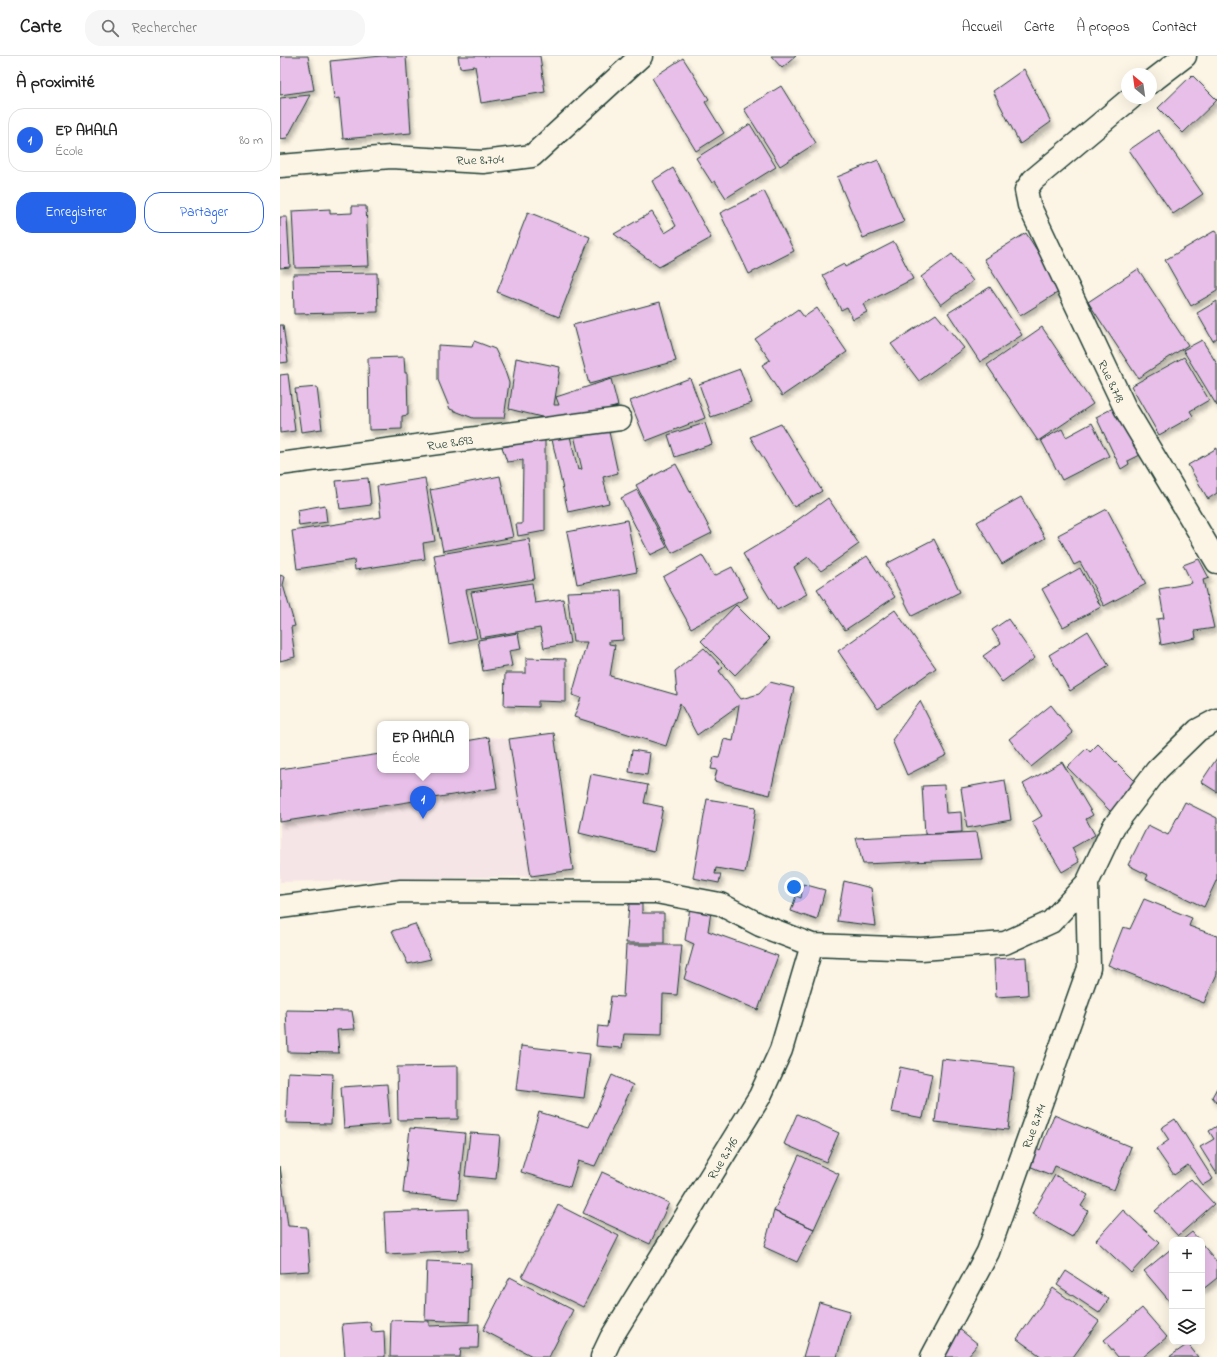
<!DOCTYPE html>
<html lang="fr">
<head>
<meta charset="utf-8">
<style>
  :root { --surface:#fff; --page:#f6f6f6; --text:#222; --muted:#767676; --line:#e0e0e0; --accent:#2563eb }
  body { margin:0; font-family:"Indie Flower",sans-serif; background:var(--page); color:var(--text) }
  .controls { position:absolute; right:12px; bottom:12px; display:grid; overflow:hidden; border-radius:8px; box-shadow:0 4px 16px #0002 }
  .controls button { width:36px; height:36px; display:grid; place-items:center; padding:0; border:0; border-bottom:1px solid var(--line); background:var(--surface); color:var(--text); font:20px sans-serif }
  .compass { position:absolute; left:841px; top:12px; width:36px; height:36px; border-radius:50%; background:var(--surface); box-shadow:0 4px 16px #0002; rotate:331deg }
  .you { position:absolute; left:514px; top:831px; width:14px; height:14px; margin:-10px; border:3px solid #fff; border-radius:50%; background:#1a73e8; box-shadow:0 0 0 6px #1a73e833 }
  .badge { display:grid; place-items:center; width:26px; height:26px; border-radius:50%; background:var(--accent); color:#fff; font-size:13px; font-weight:700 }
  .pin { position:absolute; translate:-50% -33px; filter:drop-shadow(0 1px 2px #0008) }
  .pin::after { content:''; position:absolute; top:21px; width:14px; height:12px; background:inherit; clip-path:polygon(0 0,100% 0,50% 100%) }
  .popup { position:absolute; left:97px; top:665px; width:92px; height:52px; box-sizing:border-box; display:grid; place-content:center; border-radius:8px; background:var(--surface); filter:drop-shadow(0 1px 3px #0005); font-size:13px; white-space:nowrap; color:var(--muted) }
  .popup b { font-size:15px; color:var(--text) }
  .popup::after { content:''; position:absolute; left:50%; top:100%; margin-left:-8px; border:8px solid transparent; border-top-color:var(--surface) }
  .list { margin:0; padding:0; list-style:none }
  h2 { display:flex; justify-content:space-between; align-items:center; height:52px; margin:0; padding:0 16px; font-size:17px }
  h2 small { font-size:13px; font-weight:400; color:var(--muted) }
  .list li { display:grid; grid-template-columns:26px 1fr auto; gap:12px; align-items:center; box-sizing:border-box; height:64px; margin:0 8px 8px; padding:0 8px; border:1px solid var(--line); border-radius:16px }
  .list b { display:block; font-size:15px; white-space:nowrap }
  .list p { margin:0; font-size:13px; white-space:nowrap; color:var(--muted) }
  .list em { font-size:13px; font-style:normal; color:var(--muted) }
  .actions { display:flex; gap:8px; padding:12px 16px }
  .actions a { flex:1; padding:9px 0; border:1px solid var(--accent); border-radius:16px; text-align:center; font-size:14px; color:var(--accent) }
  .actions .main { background:var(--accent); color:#fff }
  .icon { flex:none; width:22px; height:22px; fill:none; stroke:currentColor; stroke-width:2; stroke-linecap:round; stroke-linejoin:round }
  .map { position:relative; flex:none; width:937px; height:1301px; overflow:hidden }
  header { display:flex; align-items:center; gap:24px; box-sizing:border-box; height:56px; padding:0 20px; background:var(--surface); border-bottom:1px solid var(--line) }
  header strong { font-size:19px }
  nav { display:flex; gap:22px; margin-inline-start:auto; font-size:14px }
  .search { width:280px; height:36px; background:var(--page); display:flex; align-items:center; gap:10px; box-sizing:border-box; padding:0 14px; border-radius:16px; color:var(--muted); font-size:15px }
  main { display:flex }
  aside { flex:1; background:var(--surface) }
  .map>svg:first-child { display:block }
  .built { fill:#f6e5e6 }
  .building { fill:#e7bfe8; stroke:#1f3d34; filter:url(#shadow) }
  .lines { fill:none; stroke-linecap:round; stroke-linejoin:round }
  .minor-casing { stroke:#1f3d34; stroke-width:25 }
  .minor { stroke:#fcf5e5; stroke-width:22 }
  .labels { text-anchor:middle; stroke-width:3; stroke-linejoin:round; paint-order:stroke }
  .street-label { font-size:13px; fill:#1f3d34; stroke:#fcf5e5 }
</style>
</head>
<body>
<header>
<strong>Carte</strong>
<div class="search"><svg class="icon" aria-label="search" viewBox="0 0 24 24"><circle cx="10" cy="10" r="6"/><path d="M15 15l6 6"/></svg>Rechercher</div>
<nav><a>Accueil</a><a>Carte</a><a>À propos</a><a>Contact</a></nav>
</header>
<main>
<aside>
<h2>À proximité<small></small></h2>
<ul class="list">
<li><span class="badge">1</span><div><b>EP AHALA</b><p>École</p></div><em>80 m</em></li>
</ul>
<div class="actions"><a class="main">Enregistrer</a><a>Partager</a></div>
</aside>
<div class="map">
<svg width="937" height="1301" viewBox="0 0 937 1301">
  <defs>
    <filter id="shadow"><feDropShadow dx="2.5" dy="4.5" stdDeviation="2" flood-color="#0004"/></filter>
  </defs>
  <rect width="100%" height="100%" fill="#fcf5e5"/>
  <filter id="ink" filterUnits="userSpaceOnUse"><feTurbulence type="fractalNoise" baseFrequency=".025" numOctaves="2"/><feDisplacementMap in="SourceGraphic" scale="8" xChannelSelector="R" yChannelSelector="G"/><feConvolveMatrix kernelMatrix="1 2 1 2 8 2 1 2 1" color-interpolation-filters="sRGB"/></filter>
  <g filter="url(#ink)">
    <path class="built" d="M 274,677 L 293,814 L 251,820 L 0,826 L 0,713 L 100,698 L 100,714 L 186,714 L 186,685 L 209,681 L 229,683 Z"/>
    <path class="building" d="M 0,0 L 28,0 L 34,34 L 0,39 Z
      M 102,0 L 126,0 L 131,77 L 63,83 L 59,42 L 54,43 L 50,5 Z
      M 178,0 L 260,0 L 265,36 L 201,47 L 195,10 L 180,12 Z
      M 491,0 L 516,0 L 502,12 Z
      M 403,2 L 429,43 L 425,46 L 444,77 L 416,95 L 372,22 Z
      M 744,13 L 771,66 L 740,88 L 713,35 Z
      M 912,19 L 937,44 L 903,77 L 878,52 Z
      M 501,30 L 536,87 L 500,110 L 464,53 Z
      M 30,39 L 7,82 L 0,83 L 0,42 Z
      M 470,68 L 496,111 L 446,142 L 435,125 L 432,127 L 416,102 Z
      M 878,74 L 923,138 L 893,158 L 849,94 Z
      M 598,104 L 624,166 L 583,182 L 557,121 Z
      M 393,112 L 431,182 L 379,211 L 334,178 L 372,156 L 385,177 L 396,170 L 372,125 Z
      M 484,135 L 514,195 L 469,218 L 440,157 Z
      M 72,150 L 86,150 L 89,210 L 15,212 L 12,155 L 50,153 L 50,158 L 72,157 Z
      M 248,156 L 310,181 L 279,261 L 217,236 Z
      M 0,161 L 7,161 L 10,211 L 0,212 Z
      M 936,174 L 937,176 L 937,235 L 911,250 L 885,204 Z
      M 746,177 L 782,234 L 740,260 L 704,203 Z
      M 614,186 L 633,223 L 583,248 L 587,256 L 573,263 L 567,251 L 561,254 L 543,219 L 564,208 L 565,211 Z
      M 672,198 L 693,225 L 661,249 L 641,221 Z
      M 858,213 L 908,289 L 858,322 L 808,246 Z
      M 97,217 L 98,256 L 14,258 L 13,218 Z
      M 710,231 L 742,279 L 700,306 L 668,257 Z
      M 937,245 L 937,282 L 933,285 L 917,257 Z
      M 380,246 L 396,305 L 309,328 L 293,269 Z
      M 537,252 L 567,296 L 502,340 L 482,309 L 490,304 L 475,283 L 518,253 L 524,261 Z
      M 656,258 L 684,292 L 639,325 L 611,288 Z
      M 0,269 L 3,269 L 8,306 L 0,307 Z
      M 762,271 L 813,348 L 758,385 L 707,309 Z
      M 922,284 L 937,308 L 937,350 L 903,294 Z
      M 194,285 L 215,293 L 225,315 L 229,327 L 224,362 L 193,362 L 170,353 L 158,324 L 158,289 L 192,291 Z
      M 124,301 L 125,317 L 127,317 L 128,359 L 122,360 L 122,373 L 89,374 L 88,302 Z
      M 904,301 L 929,344 L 910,355 L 913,360 L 879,379 L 851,330 Z
      M 236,302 L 280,311 L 274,349 L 279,349 L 276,341 L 331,323 L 338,350 L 282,366 L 229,353 Z
      M 460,313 L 472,347 L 431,361 L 419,328 Z
      M 8,318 L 15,375 L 0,377 L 0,319 Z
      M 410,322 L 425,362 L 366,385 L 350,345 Z
      M 37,331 L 42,373 L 21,376 L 15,333 Z
      M 835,351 L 860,399 L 848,405 L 849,408 L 841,413 L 816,361 Z
      M 327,367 L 338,417 L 323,421 L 329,447 L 288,456 L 271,379 L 289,376 L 298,414 L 302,413 L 293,375 Z
      M 425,367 L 432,388 L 395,401 L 388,379 Z
      M 812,367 L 829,400 L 782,424 L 761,384 L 782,373 L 786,381 Z
      M 501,368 L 542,435 L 514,451 L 470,381 Z
      M 265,383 L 265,475 L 238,480 L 236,468 L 242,468 L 243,404 L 227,406 L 222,391 Z
      M 937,392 L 937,437 L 928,443 L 908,409 Z
      M 396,408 L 432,477 L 392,497 L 356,429 Z
      M 220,420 L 233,481 L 163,495 L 150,434 Z
      M 88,422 L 91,449 L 60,453 L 56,425 Z
      M 145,422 L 155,485 L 143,487 L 145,503 L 75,514 L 74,504 L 17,513 L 12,475 L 101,461 L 97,430 Z
      M 357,434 L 387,491 L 370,499 L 341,442 Z
      M 741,441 L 765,482 L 722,508 L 697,466 Z
      M 548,442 L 579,488 L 541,515 L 528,501 L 514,511 L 527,538 L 497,554 L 463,498 L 509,470 Z
      M 45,449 L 47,466 L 19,470 L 17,454 Z
      M 827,453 L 866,528 L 824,550 L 800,506 L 794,509 L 778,479 Z
      M 347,464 L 357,516 L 297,528 L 287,476 Z
      M 249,483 L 255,523 L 186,534 L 197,582 L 169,588 L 154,499 Z
      M 654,483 L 680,536 L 632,560 L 606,508 Z
      M 422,499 L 434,520 L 452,511 L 468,541 L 411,572 L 383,521 Z
      M 587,500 L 615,541 L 565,574 L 537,533 Z
      M 919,503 L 929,522 L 923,524 L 934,572 L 915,575 L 916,582 L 881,589 L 877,563 L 884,562 L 879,533 L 912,527 L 903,509 Z
      M 800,512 L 821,551 L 783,571 L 762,533 Z
      M 0,519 L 5,521 L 3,529 L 15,570 L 11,571 L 15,601 L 0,605 Z
      M 252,527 L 255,547 L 283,543 L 290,587 L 264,592 L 260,572 L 200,582 L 191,536 Z
      M 341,534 L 343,584 L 329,585 L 329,588 L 335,589 L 330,620 L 397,639 L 395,615 L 424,592 L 443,612 L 439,615 L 461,643 L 479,638 L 490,626 L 514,632 L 490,739 L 434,725 L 437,714 L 431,713 L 434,701 L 439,702 L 444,683 L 453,685 L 459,649 L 417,679 L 400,647 L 386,690 L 294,661 L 301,642 L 292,639 L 307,586 L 293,586 L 287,536 Z
      M 456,549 L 490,583 L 455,619 L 421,585 Z
      M 615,554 L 656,612 L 598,653 L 558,595 Z
      M 728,563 L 755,602 L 722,626 L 703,600 L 721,587 L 712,574 Z
      M 808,575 L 829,610 L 790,635 L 769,599 Z
      M 238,577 L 241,593 L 229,595 L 232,610 L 203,615 L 198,584 Z
      M 246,602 L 286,603 L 286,646 L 258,645 L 258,651 L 224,650 L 225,617 L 246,617 Z
      M 640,645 L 667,699 L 627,719 L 612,684 Z
      M 771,649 L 793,677 L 751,711 L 729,683 Z
      M 274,677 L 293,814 L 251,820 L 229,683 Z
      M 209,681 L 217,732 L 0,766 L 0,713 L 100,698 L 100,714 L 186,714 L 186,685 Z
      M 818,688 L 859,729 L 831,756 L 787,711 L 807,692 L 810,696 Z
      M 352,694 L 370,697 L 367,719 L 349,716 Z
      M 937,702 L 937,736 L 921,726 Z
      M 782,706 L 813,759 L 806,763 L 815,779 L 792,792 L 799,806 L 782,816 L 752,766 L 762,760 L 743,728 Z
      M 311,718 L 368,729 L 364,747 L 383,751 L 374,795 L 299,777 Z
      M 725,724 L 731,764 L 687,772 L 681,732 Z
      M 664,729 L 666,757 L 681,756 L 682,776 L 645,778 L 642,730 Z
      M 427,743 L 476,751 L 465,817 L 436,812 L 435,818 L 441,818 L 439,827 L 413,822 Z
      M 905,746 L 937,762 L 937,823 L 924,851 L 866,823 L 868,819 L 848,809 L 868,769 L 888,779 Z
      M 697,776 L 702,803 L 583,808 L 576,782 Z
      M 564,825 L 591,832 L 596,870 L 557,865 Z
      M 523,828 L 545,834 L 537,864 L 511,855 L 516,840 L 521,842 Z
      M 864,843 L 912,862 L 909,870 L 937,880 L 937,918 L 924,947 L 828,909 L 843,871 L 850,873 Z
      M 349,848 L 362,848 L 362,857 L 384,857 L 384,887 L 346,887 Z
      M 410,851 L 431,856 L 428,875 L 498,900 L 478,954 L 404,923 L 414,888 L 405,884 Z
      M 135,868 L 151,903 L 128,908 L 112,875 Z
      M 346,889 L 402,889 L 397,939 L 383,938 L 382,979 L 344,978 L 342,992 L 316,990 L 318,970 L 327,971 L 331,940 L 343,941 Z
      M 746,901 L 748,939 L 716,941 L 714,903 Z
      M 6,954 L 72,955 L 75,973 L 57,974 L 59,997 L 8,996 Z
      M 241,990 L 310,998 L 304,1042 L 236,1034 Z
      M 662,1003 L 735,1011 L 728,1074 L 655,1066 Z
      M 178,1010 L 178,1063 L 118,1064 L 117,1011 Z
      M 620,1011 L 652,1018 L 643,1062 L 611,1056 Z
      M 8,1016 L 53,1018 L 51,1068 L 6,1067 Z
      M 332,1019 L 353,1029 L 315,1110 L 298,1105 L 290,1131 L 241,1116 L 259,1056 L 309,1071 Z
      M 107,1028 L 110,1068 L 64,1072 L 61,1031 Z
      M 937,1032 L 937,1047 L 932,1041 Z
      M 517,1058 L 559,1077 L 546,1106 L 504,1088 Z
      M 774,1059 L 851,1091 L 834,1134 L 775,1110 L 771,1119 L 749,1110 L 757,1092 L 760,1094 Z
      M 895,1063 L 933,1123 L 923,1129 L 908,1109 L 894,1119 L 876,1093 L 889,1084 L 881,1072 Z
      M 937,1070 L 937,1118 L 920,1091 L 934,1083 L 929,1075 Z
      M 130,1072 L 185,1077 L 178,1143 L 123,1137 Z
      M 190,1077 L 220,1079 L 216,1123 L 185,1120 Z
      M 519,1099 L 559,1118 L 534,1173 L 494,1155 Z
      M 0,1110 L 8,1170 L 27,1171 L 30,1215 L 0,1217 Z
      M 322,1116 L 389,1147 L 370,1188 L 303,1157 Z
      M 775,1119 L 808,1139 L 801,1150 L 808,1155 L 792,1181 L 752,1158 Z
      M 911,1123 L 934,1148 L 898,1180 L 875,1155 Z
      M 278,1149 L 339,1180 L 303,1251 L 242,1221 Z
      M 188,1153 L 189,1194 L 106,1198 L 104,1156 Z
      M 843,1154 L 879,1187 L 851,1217 L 816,1184 Z
      M 494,1155 L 534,1173 L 517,1206 L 484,1191 Z
      M 912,1176 L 919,1184 L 902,1184 Z
      M 922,1188 L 937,1206 L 937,1222 L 922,1234 Z
      M 892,1192 L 892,1248 L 864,1215 Z
      M 147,1205 L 191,1207 L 189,1266 L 145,1264 Z
      M 786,1215 L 829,1243 L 819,1257 L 777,1229 Z
      M 230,1221 L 293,1254 L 269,1301 L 254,1301 L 203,1274 Z
      M 773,1232 L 819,1265 L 793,1301 L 762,1301 L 737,1283 Z
      M 539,1246 L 570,1255 L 557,1301 L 523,1301 Z
      M 862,1252 L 887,1281 L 863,1301 L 838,1301 L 824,1284 Z
      M 111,1264 L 149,1265 L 149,1270 L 199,1268 L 198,1292 L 181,1292 L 180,1301 L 110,1301 Z
      M 90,1266 L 92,1276 L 104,1275 L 105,1301 L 65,1301 L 62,1268 Z
      M 672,1267 L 698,1288 L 687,1301 L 657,1301 Z
      M 908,1288 L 918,1301 L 889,1301 Z"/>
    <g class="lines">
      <g class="minor-casing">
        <path id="minor" d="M 871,26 L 905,0
          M 851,42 L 753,124 L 746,134 L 749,149 L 845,352 L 937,506
          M 0,110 L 111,101 L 203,106 L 252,100 L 361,0
          M 0,408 L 340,363
          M 0,851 L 121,835 L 376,836 L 440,848 L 480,869 L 532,889 L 641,893 L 725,887 L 771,866 L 807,827 L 834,770 L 877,714 L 918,674 L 937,664
          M 322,1301 L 331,1282 L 480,1040 L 501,994 L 532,889
          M 652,1301 L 708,1196 L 809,912 L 807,827"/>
      </g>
      <use href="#minor" class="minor"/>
    </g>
  </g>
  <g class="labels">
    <g class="street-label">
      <text transform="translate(200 103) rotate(-2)" y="5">Rue 8.704</text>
      <text transform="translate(832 325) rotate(64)" y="5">Rue 8.718</text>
      <text transform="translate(170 386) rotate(-8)" y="5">Rue 8.693</text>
      <text transform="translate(753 1070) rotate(-70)" y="5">Rue 8.714</text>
      <text transform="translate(442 1102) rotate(-59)" y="5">Rue 8.716</text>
    </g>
  </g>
</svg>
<div class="controls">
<button>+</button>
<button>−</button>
<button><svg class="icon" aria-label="layers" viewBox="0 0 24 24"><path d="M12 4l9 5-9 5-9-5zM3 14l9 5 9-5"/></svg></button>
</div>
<svg class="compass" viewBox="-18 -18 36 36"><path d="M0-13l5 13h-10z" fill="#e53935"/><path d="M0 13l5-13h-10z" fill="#767676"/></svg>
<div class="you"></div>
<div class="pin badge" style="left:143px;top:763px">1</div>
<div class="popup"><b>EP AHALA</b>École</div>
</div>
</main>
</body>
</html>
